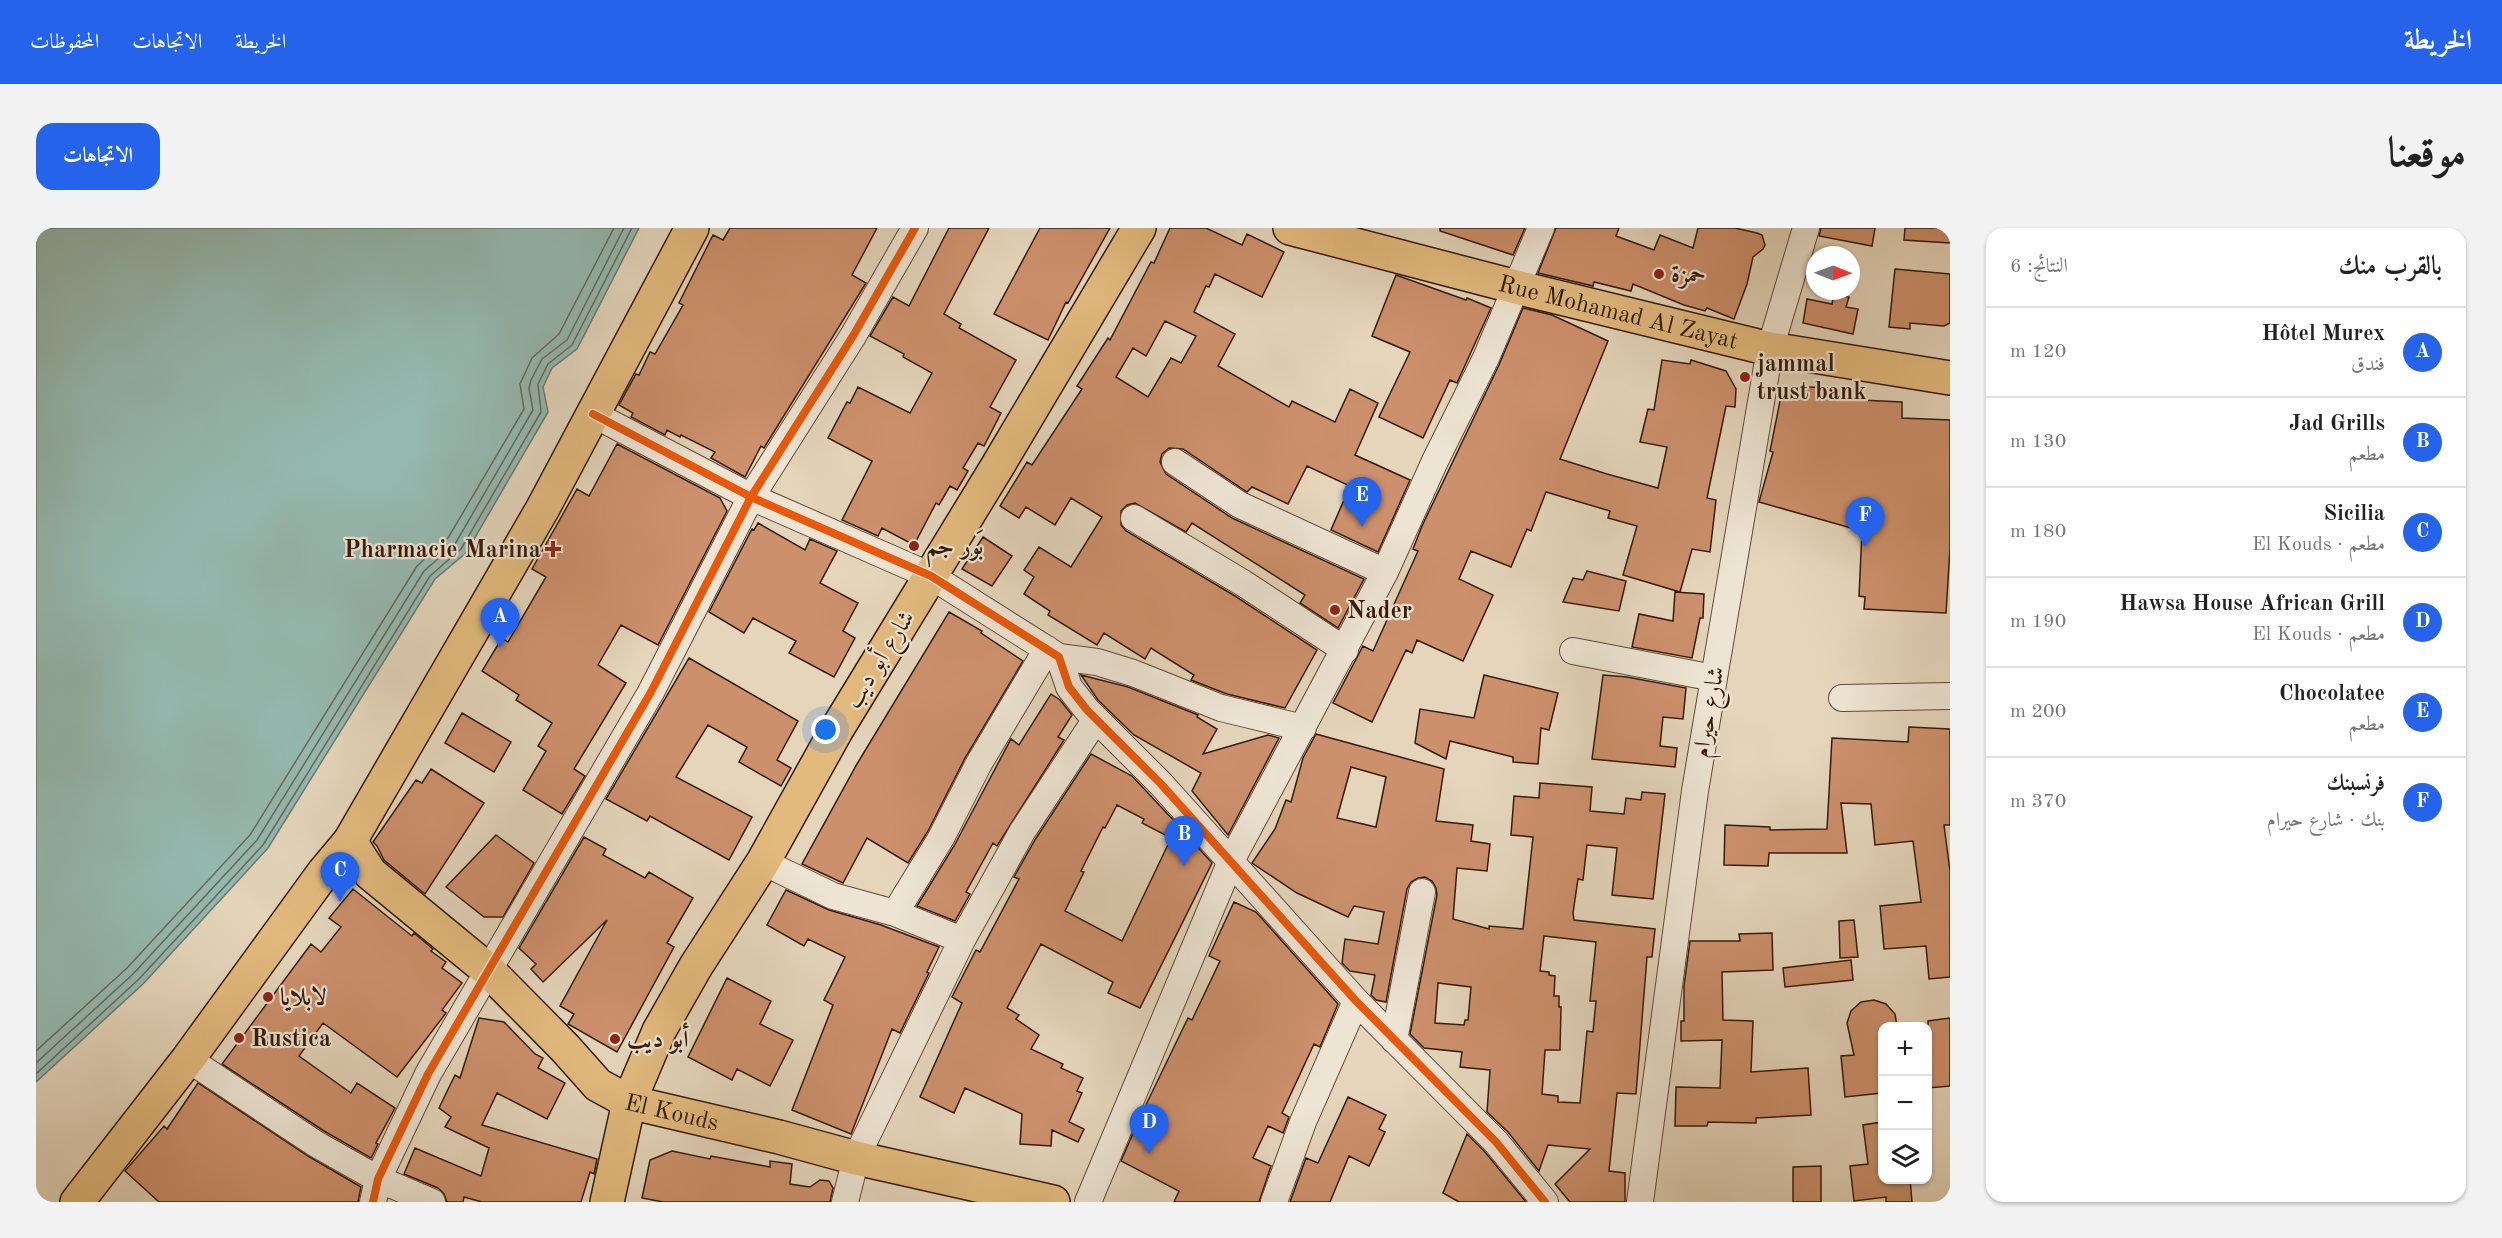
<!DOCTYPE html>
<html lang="ar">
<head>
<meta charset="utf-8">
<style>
  :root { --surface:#fff; --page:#f2f2f2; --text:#222; --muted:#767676; --line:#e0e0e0; --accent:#2563eb }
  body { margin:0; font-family:"Old Standard TT",Amiri,serif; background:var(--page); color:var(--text); direction:rtl }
  .controls { position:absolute; right:18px; bottom:18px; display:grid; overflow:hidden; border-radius:12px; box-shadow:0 2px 4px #0004 }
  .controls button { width:54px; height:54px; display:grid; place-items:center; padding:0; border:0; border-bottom:2px solid var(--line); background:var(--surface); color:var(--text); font:30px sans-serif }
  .compass { position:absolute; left:1770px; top:18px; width:54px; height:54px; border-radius:50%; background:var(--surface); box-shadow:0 2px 4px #0004; rotate:91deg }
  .you { position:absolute; left:790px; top:502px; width:21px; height:21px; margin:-15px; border:4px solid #fff; border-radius:50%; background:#1a73e8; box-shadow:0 0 0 9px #1a73e833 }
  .badge { display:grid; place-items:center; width:39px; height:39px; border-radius:50%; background:var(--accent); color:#fff; font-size:20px; font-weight:700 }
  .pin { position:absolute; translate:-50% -50px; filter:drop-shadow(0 2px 3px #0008) }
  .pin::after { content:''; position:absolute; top:32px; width:21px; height:18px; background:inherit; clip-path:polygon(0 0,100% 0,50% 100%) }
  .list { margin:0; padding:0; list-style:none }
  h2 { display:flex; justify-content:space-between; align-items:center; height:78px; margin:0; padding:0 24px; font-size:26px }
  h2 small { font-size:20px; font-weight:400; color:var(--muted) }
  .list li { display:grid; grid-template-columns:39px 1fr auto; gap:18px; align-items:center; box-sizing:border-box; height:90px; padding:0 24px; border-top:2px solid var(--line) }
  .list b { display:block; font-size:22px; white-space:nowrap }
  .list p { margin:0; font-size:20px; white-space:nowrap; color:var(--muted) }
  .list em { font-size:20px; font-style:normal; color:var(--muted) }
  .icon { flex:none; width:33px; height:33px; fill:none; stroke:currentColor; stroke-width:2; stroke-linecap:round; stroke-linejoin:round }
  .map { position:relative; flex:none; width:1914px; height:974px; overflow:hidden; direction:ltr; border-radius:18px }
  header { display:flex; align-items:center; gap:36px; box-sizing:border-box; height:84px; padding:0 30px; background:var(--accent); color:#fff }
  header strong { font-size:28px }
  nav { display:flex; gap:33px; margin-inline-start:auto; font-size:21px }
  .intro { display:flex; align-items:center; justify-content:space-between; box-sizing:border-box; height:144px; padding:0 36px }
  h1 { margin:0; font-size:42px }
  .button { padding:15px 27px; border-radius:18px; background:var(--accent); color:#fff; font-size:21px; font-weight:700 }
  main { display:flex; gap:36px; padding:0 36px }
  aside { flex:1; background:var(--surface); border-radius:18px; box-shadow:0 2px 4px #0004 }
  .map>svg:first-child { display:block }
  .water { fill:#95b9b0; stroke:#6f796e; stroke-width:1.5 }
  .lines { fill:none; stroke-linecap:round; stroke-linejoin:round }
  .shore { stroke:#656a5d; stroke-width:1.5 }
  .building { fill:#cc906c; stroke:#351a0a; stroke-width:1.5; fill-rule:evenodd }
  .minor-casing { stroke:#614936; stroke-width:28 }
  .major-casing { stroke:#351a0a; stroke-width:36 }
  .minor { stroke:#ede4d3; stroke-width:26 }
  .major { stroke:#e2ba7e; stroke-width:33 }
  .cycleway-casing { stroke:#ede4d3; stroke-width:11 }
  .cycleway { stroke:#e8590c; stroke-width:8 }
  .poi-dot { fill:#8f2418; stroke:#ede4d3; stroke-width:2 }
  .labels { text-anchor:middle; stroke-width:4.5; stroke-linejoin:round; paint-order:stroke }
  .poi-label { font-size:24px; font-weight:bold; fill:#351a0a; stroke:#ede4d3; text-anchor:start }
  .street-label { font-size:24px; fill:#351a0a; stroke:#ede4d3 }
</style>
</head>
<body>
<header>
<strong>الخريطة</strong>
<nav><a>الخريطة</a><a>الاتجاهات</a><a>المحفوظات</a></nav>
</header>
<div class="intro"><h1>موقعنا</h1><a class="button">الاتجاهات</a></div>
<main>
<aside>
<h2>بالقرب منك<small>النتائج: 6</small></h2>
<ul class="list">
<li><span class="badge">A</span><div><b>Hôtel Murex</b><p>فندق</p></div><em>120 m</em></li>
<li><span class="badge">B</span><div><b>Jad Grills</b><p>مطعم</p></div><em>130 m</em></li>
<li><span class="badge">C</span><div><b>Sicilia</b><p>مطعم · El Kouds</p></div><em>180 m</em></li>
<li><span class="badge">D</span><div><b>Hawsa House African Grill</b><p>مطعم · El Kouds</p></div><em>190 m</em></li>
<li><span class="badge">E</span><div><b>Chocolatee</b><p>مطعم</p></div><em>200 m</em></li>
<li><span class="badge">F</span><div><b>فرنسبنك</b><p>بنك · شارع حيرام</p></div><em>370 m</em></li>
</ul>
</aside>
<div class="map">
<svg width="1914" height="974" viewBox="0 0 1914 974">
  <rect width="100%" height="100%" fill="#e4d5bb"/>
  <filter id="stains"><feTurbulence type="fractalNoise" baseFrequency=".00333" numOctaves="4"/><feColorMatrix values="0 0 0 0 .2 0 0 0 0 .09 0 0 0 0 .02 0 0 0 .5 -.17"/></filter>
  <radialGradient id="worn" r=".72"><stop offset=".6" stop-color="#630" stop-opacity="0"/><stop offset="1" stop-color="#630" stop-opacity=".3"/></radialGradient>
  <path class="water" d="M 0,0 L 603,0 L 541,121 L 516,140 L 507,159 L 512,184 L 430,325 L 399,351 L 232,620 L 107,756 L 0,854 Z"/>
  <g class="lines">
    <path class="shore" d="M 0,823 L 91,740 L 214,607 L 381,338 L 412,310 L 488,181 L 484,156 L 496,130 L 523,106 L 578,0
      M 0,835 L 97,746 L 221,612 L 388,343 L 419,316 L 497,182 L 493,160 L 495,152 L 506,131 L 531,112 L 588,0
      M 0,846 L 103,751 L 227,617 L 394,348 L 425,321 L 505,184 L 502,156 L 512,136 L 536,117 L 596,0"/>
  </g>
  <path class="building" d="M 694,0 L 841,0 L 816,47 L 830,55 L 728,220 L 725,218 L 709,249 L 675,230 L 679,224 L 645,207 L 644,209 L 631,202 L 629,207 L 595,189 L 597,185 L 583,177 L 600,146 L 603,147 L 614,124 L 619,126 L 647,77 L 643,75 L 677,7 L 687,12 Z
    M 913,0 L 953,0 L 908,86 L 925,96 L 923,100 L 980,132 L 954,179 L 965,185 L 948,218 L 942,215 L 927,240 L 932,243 L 921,262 L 914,258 L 903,277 L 900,275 L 878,317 L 846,300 L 842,308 L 806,292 L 836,233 L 792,210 L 811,174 L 814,175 L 822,159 L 874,185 L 896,145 L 867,129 L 868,126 L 834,108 L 857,69 L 873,78 Z
    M 1004,0 L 1074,0 L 1032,75 L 1030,74 L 1012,112 L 958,86 Z
    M 1134,0 L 1170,0 L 1206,17 L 1211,6 L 1248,24 L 1226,69 L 1179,46 L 1173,59 L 1170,58 L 1158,84 L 1199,106 L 1182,138 L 1253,179 L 1256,173 L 1299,194 L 1314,161 L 1342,175 L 1319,227 L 1374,252 L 1342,324 L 1295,302 L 1314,258 L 1271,238 L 1252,276 L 1216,259 L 1211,264 L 1147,221 L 1133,220 L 1126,226 L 1124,234 L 1130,246 L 1196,290 L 1328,351 L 1302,400 L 1264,375 L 1269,367 L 1156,295 L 1150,304 L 1099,275 L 1091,277 L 1085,283 L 1085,297 L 1090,303 L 1199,368 L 1281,422 L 1249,480 L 1191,466 L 1155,452 L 1158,447 L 1115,420 L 1109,431 L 1068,405 L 1061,417 L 1012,387 L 1014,383 L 988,366 L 998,349 L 988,342 L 1003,319 L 1035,339 L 1066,289 L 1035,270 L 1019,297 L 990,279 L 983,290 L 964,278 L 991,234 L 996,237 L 1046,161 L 1041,158 L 1072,110 L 1074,112 L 1115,34 L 1118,35 ZM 1129,93 L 1160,108 L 1145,135 L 1135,130 L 1112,169 L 1080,149 L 1097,120 L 1110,128 Z
    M 1404,0 L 1489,0 L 1477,27 L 1404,3 Z
    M 1520,0 L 1583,0 L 1580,8 L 1618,22 L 1624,7 L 1657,20 L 1662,0 L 1699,0 L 1721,5 L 1726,7 L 1729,17 L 1727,21 L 1717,29 L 1711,56 L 1698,91 L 1671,80 L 1669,83 L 1648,77 L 1597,56 L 1595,63 L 1558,54 L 1557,58 L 1502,45 Z
    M 1785,0 L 1839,0 L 1836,18 L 1783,8 Z
    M 1869,0 L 1914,0 L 1914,15 L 1868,12 Z
    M 1859,41 L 1914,46 L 1914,95 L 1908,98 L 1874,95 L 1874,101 L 1853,99 Z
    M 1360,47 L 1430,72 L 1431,70 L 1455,80 L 1421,155 L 1414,152 L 1387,210 L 1343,189 L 1374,124 L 1336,108 Z
    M 1798,66 L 1813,69 L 1810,79 L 1822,81 L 1817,106 L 1767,95 L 1771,71 L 1796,76 Z
    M 1487,80 L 1516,87 L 1572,113 L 1524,231 L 1571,246 L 1622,260 L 1631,219 L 1604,214 L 1612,181 L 1618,182 L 1626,132 L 1654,136 L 1655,132 L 1690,143 L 1700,161 L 1699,179 L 1690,178 L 1671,270 L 1680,272 L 1674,324 L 1656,321 L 1644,364 L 1587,347 L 1601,298 L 1572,290 L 1574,283 L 1510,264 L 1495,303 L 1491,301 L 1475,339 L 1435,323 L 1423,351 L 1457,367 L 1427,433 L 1381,412 L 1376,425 L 1370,422 L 1336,494 L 1297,475 L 1327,418 L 1337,423 L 1382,323 L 1377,321 L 1386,298 L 1463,137 Z
    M 1756,158 L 1826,162 L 1825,172 L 1866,174 L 1866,190 L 1914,192 L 1914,320 L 1910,385 L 1828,381 L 1829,369 L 1823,368 L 1826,303 L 1723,274 L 1737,224 L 1734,223 L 1744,173 L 1750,161 Z
    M 581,216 L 684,270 L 691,283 L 622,417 L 585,397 L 577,411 L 562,437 L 590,455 L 538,541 L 549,548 L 526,586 L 487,562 L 510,523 L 502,518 L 516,495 L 480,472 L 483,467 L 446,443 L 466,410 L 472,414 L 510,349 L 496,341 L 541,261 L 553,268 Z
    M 722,295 L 769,322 L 774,311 L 801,323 L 784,355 L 822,375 L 807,403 L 819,410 L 798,449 L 753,425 L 760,413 L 717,390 L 708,405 L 673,384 L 716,301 L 718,302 Z
    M 947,309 L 976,328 L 956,358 L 926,341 Z
    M 1551,343 L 1590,353 L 1583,383 L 1527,374 L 1537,350 L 1547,352 Z
    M 1639,364 L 1668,366 L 1667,390 L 1664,390 L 1656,430 L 1596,419 L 1603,386 L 1637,393 Z
    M 913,384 L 946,403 L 945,405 L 987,433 L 929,530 L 892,603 L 872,635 L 831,610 L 807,655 L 766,636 L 821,536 Z
    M 653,430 L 762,493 L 741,532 L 755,540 L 745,558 L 703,534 L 711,519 L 672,497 L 640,549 L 716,589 L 693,632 L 614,588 L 611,593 L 570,571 Z
    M 1045,447 L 1092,459 L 1162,487 L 1161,489 L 1181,501 L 1167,526 L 1232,507 L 1243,510 L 1192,607 L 1156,563 L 1165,545 L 1098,507 L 1062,472 Z
    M 1448,447 L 1522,465 L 1513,502 L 1505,500 L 1502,536 L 1477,534 L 1477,529 L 1414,513 L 1410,531 L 1379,515 L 1384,481 L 1438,490 Z
    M 1567,447 L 1591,449 L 1650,460 L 1647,491 L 1627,489 L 1624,518 L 1641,520 L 1639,539 L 1556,531 Z
    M 1015,466 L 1024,472 L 1036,487 L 1022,509 L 1028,512 L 961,618 L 957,615 L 930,664 L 934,666 L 919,693 L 881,678 L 918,618 L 975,511 L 983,517 Z
    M 426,485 L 475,514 L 458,544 L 409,515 Z
    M 1873,499 L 1914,501 L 1914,597 L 1908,597 L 1914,643 L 1914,749 L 1893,751 L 1890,718 L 1848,721 L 1844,678 L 1885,674 L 1877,613 L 1839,617 L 1835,576 L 1805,575 L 1811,625 L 1733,625 L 1732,638 L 1688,637 L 1689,597 L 1734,599 L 1734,602 L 1791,601 L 1796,510 L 1872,514 Z
    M 1280,506 L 1408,541 L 1400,593 L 1437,597 L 1435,613 L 1454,616 L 1451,643 L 1421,640 L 1417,691 L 1453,701 L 1453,698 L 1487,701 L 1497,609 L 1475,607 L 1478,568 L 1503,570 L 1504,555 L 1556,559 L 1554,583 L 1588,586 L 1590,570 L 1605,572 L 1606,564 L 1629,566 L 1617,671 L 1576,667 L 1581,620 L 1551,617 L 1547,652 L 1542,651 L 1537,685 L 1538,692 L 1619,701 L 1616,729 L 1611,729 L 1600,866 L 1581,865 L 1573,943 L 1589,945 L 1589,974 L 1534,974 L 1519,956 L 1554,921 L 1512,917 L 1503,943 L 1472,904 L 1451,884 L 1454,842 L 1424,839 L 1426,824 L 1388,820 L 1374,806 L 1401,667 L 1400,660 L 1396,653 L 1389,649 L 1382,650 L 1375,654 L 1371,661 L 1350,774 L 1340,772 L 1335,767 L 1339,747 L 1314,743 L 1306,735 L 1309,711 L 1342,716 L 1348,684 L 1318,678 L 1312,689 L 1261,665 L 1216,635 L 1239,601 L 1250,572 L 1255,574 L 1267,530 ZM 1315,539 L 1350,549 L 1340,599 L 1301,590 ZM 1508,708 L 1560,714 L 1554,773 L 1560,773 L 1557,804 L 1551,803 L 1544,875 L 1522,874 L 1522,868 L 1506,866 L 1509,822 L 1524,822 L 1525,779 L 1523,779 L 1523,768 L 1518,768 L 1519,748 L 1513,747 L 1513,744 L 1504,743 ZM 1402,755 L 1435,759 L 1432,792 L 1429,792 L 1428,797 L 1399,795 Z
    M 1055,526 L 1096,548 L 1140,595 L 1133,609 L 1106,595 L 1108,591 L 1081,577 L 1069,600 L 1067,599 L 1045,643 L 1048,644 L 1029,683 L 1086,713 L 1138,604 L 1157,614 L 1176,635 L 1104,780 L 1072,765 L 1077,754 L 1005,716 L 971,780 L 983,787 L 980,791 L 1003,807 L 995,821 L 1027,836 L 1025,840 L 1047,850 L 1041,863 L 1046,865 L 1033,894 L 1048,901 L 1042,914 L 1016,902 L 1015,918 L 984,916 L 986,886 L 929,860 L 918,885 L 884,869 L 926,775 L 916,769 L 940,722 L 944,724 L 983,651 L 978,649 L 999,612 Z
    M 395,541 L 448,575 L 389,666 L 348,632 L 341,618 L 337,614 L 380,552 L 386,555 Z
    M 460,607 L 498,635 L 467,689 L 448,689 L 410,659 Z
    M 548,609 L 570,621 L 567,627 L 609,650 L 613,644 L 657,670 L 631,715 L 638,719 L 581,824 L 532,796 L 538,786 L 524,778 L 571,692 L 507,754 L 495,741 L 500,736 L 483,720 Z
    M 317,661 L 376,708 L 378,705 L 397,721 L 395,723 L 410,734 L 406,740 L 426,755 L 406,782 L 410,785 L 361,849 L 287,795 L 263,828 L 315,865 L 321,855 L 359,880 L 340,915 L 342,916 L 335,930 L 288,903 L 186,836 L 275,716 L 285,724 L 305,699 L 293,690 Z
    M 750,662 L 793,682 L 845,697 L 903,719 L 891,744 L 893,745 L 864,805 L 856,801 L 815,906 L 756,882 L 797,777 L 788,772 L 809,729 L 772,711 L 768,718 L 731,697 Z
    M 1198,674 L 1220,684 L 1302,776 L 1284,819 L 1278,816 L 1246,885 L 1253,889 L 1247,905 L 1232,898 L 1217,930 L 1235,938 L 1223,974 L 1138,974 L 1143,963 L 1085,933 L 1106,885 L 1152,790 L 1156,792 L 1184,733 L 1173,728 Z
    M 1818,692 L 1822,729 L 1804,730 L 1803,693 Z
    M 1736,705 L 1737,742 L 1686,744 L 1687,792 L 1717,793 L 1715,844 L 1772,840 L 1775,887 L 1720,890 L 1720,895 L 1672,894 L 1671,898 L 1639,898 L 1640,859 L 1684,860 L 1686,812 L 1645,813 L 1645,793 L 1648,793 L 1648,758 L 1654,713 L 1704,713 L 1703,706 Z
    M 1815,732 L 1817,752 L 1749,759 L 1747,740 Z
    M 691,750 L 735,773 L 724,796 L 757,812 L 734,858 L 701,841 L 696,852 L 652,829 Z
    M 1838,772 L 1850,776 L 1859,786 L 1861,798 L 1846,798 L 1846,865 L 1809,869 L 1805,828 L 1818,827 L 1811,795 L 1815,783 L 1825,774 Z
    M 443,790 L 468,794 L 499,826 L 507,830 L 502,840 L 529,855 L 511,891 L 461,865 L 446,897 L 561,931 L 558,946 L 554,944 L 545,974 L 446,974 L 428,969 L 427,974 L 411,974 L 408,966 L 402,960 L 368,946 L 379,920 L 445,948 L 453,920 L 409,899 L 415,889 L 403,880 L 419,847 L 424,850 Z
    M 1914,790 L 1914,858 L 1892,860 L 1892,793 Z
    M 162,855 L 272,928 L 325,959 L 322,974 L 123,974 L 89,943 L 128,898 L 131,901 Z
    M 1312,869 L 1350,887 L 1343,901 L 1349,904 L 1333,938 L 1313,928 L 1294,974 L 1254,974 L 1270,930 L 1282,935 Z
    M 1846,894 L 1846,951 L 1874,951 L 1876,974 L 1850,974 L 1850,969 L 1818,973 L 1814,938 L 1832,936 L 1827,897 Z
    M 1431,906 L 1449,924 L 1490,974 L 1423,974 L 1407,965 Z
    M 636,923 L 674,931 L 675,928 L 734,939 L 734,933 L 756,936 L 754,956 L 774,959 L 784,952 L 793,953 L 797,960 L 794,974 L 627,974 L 606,970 L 614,932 Z
    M 1785,938 L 1785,974 L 1757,974 L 1757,939 Z"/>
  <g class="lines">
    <g class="minor-casing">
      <path id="minor" d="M 557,186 L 715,269 L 895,348 L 1023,429 L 1033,459 L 1051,482 L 1125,556 L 1320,773 L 1460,914 L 1509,974
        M 1139,234 L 1204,277 L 1349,344
        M 1098,290 L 1207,355 L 1309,422
        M 1537,423 L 1678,450
        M 1023,429 L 1061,434 L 1097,445 L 1185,480 L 1267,500
        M 1806,470 L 1914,468
        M 727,634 L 797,668 L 859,685 L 926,712
        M 859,685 L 905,610 L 942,537 L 1011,421
        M 1358,812 L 1386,664
        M 152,831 L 280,916 L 342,951 L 396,974
        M 337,974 L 342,951 L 392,846 L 615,464 L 715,269 L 817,108 L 879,0
        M 809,974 L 820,930 L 926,712 L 986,604 L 1060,491
        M 1052,974 L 1195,633 L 1349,344 L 1399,233 L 1450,130 L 1505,0
        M 1238,974 L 1267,894 L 1320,773
        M 1604,974 L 1659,563 L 1678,450 L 1734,121 L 1770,0"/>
    </g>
    <g class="major-casing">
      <g id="major">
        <path id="s1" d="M 1254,0 L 1480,59 L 1734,121 L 1914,150"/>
        <path id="s2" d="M 314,613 L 334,645 L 453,743 L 529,820 L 562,857 L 593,874 L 743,909 L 820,930 L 1017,974"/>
        <path d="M 41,974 L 152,831 L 288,644 L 314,613 L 507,280 L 656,0"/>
        <path d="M 571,974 L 593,874 L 623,803 L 660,738 L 727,634 L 801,501 L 961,239 L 1103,0"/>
      </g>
    </g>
    <use href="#minor" class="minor"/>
    <use href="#major" class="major"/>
    <g class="cycleway-casing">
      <path id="cycleway" d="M 557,186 L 715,269 L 895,348 L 1023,429 L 1033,459 L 1051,482 L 1125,556 L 1320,773 L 1460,914 L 1509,974
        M 337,974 L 342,951 L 392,846 L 615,464 L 715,269 L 817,108 L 879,0"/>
    </g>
    <use href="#cycleway" class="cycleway"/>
  </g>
  <g class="poi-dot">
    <circle cx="1623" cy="46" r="6"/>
    <circle cx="1709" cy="149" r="6"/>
    <circle cx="878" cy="318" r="6"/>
    <path d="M514 312h6v6h6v6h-6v6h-6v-6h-6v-6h6z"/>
    <circle cx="1299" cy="382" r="6"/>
    <circle cx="232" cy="769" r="6"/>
    <circle cx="203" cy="810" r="6"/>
    <circle cx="579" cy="811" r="6"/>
  </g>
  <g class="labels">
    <g class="poi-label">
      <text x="1635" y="54">حمزة</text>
      <text x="1721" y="143">jammal<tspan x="1721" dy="28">trust bank</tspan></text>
      <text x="890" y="326">بَور جم</text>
      <text x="505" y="329" text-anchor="end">Pharmacie Marina</text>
      <text x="1311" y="390">Nader</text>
      <text x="244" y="777">لابلايا</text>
      <text x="215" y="818">Rustica</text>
      <text x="591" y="819">أبو ديب</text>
    </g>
    <g class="street-label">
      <text dy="8" stroke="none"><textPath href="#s1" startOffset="339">Rue Mohamad Al Zayat</textPath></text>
      <text transform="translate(843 431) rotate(-58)" y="8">شارع أبو ديب</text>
      <text transform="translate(1672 484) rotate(-80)" y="8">شارع حيرام</text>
      <text dy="8" stroke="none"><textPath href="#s2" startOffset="429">El Kouds</textPath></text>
    </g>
  </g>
  <rect width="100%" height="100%" filter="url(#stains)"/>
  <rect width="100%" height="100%" fill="url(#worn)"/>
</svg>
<div class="controls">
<button>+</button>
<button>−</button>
<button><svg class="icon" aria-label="layers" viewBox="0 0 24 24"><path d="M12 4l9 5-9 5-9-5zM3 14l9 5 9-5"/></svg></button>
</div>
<svg class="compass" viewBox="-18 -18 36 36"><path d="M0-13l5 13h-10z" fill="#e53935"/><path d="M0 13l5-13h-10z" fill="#767676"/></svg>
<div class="you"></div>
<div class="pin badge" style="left:464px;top:420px">A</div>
<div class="pin badge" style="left:1148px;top:638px">B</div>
<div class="pin badge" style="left:304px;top:674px">C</div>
<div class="pin badge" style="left:1113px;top:926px">D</div>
<div class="pin badge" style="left:1326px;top:299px">E</div>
<div class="pin badge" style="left:1829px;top:319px">F</div>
</div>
</main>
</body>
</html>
